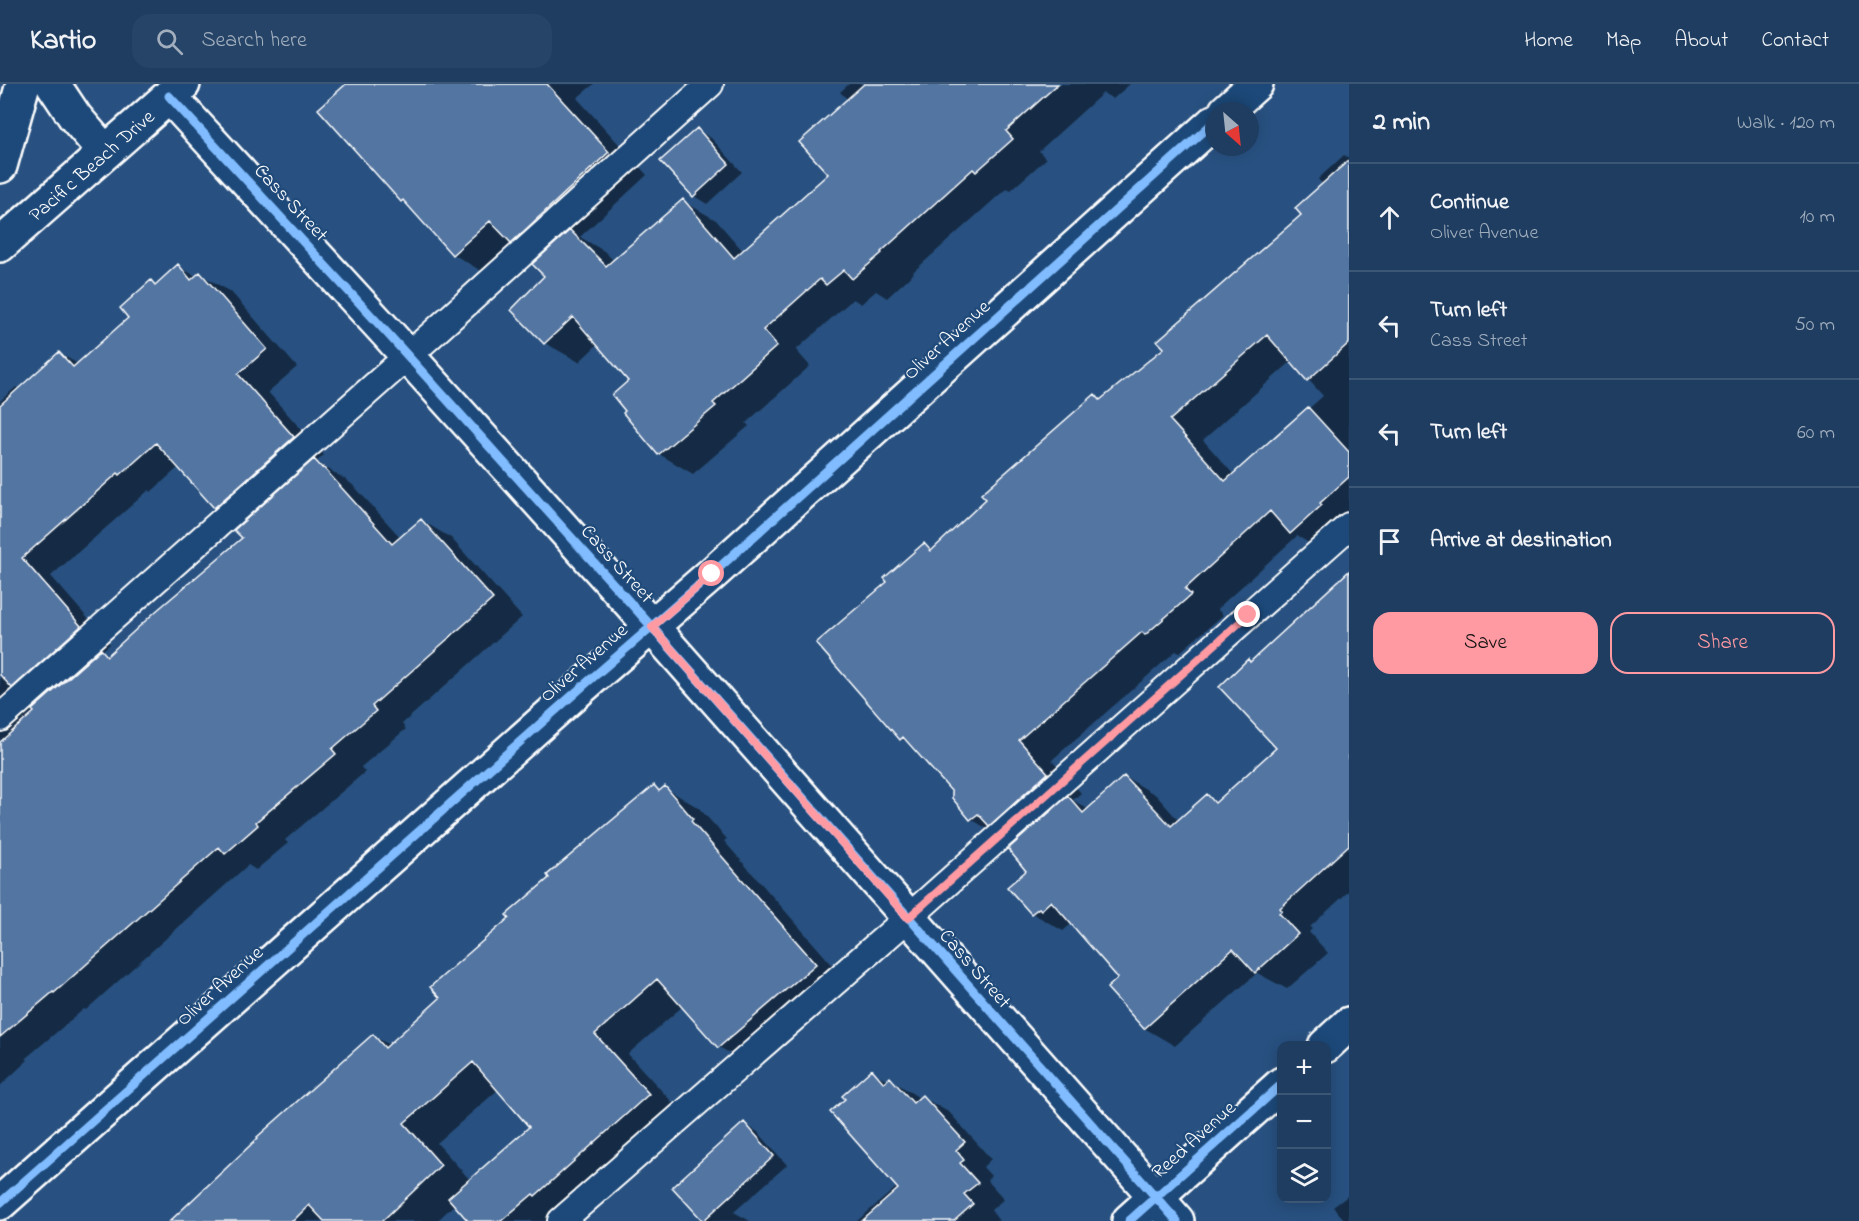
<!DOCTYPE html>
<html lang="en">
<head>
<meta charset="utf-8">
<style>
  :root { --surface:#1e3d61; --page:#264467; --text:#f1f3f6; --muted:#a1aebd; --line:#3c5676; --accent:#ff9aa2 }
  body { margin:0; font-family:"Indie Flower",sans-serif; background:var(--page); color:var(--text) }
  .controls { position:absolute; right:18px; bottom:18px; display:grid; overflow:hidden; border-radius:12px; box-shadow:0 3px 15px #0003 }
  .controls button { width:54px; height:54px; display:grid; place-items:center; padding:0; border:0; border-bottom:2px solid var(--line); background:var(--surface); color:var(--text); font:30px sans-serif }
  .compass { position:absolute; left:1205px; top:18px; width:54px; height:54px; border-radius:50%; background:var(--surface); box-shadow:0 3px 15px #0003; rotate:153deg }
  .stop { position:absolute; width:18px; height:18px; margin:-14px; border:4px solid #ff9aa2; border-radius:50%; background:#fff }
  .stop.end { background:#ff9aa2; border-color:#fff; box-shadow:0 2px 6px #0008 }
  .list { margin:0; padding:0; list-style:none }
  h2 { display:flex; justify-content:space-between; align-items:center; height:78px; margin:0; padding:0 24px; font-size:26px }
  h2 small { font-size:20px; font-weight:400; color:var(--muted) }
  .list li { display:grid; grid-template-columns:39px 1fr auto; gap:18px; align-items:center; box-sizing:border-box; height:108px; padding:0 24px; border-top:2px solid var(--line) }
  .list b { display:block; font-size:22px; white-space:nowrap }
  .list p { margin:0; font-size:20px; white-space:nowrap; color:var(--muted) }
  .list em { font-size:20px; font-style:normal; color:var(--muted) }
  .actions { display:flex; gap:12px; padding:18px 24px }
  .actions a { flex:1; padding:14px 0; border:2px solid var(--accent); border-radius:18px; text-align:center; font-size:21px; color:var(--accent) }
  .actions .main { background:var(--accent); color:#111 }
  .icon { flex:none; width:33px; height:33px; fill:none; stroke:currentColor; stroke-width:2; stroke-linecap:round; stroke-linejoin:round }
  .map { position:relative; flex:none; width:1349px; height:1137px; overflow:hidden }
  header { display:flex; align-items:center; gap:36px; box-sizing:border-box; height:84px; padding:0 30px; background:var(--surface); border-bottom:2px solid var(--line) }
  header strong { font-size:28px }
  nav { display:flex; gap:33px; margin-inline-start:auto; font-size:21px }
  .search { width:420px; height:54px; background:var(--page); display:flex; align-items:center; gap:15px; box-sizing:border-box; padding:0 21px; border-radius:18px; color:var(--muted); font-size:22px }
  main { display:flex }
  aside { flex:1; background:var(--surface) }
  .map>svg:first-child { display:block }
  .shadow { fill:#0007; fill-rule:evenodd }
  .building { fill:#5274a1; stroke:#fff; stroke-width:1.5 }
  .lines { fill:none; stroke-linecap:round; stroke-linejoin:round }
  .service-casing { stroke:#fff; stroke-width:30 }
  .minor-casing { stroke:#fff; stroke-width:38 }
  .tertiary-casing { stroke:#fff; stroke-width:38 }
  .service { stroke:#1f4a7a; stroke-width:26 }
  .minor { stroke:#1f4a7a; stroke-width:33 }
  .tertiary { stroke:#1f4a7a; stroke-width:33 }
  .cycleway-casing { stroke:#1f4a7a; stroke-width:13 }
  .cycleway { stroke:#80bcff; stroke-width:9 }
  .route { stroke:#ff9aa2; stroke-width:8 }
  .labels { text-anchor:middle; stroke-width:4.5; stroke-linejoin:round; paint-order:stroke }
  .street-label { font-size:20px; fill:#fff; stroke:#1f4a7a }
</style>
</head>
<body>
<header>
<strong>Kartio</strong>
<div class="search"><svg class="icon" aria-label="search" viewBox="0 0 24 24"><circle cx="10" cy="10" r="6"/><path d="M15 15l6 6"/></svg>Search here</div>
<nav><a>Home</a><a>Map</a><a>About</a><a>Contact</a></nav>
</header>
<main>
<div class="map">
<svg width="1349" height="1137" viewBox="0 0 1349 1137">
  <rect width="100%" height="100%" fill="#285181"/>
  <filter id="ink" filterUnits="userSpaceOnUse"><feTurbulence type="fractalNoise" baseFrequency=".0167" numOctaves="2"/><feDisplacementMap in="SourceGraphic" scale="12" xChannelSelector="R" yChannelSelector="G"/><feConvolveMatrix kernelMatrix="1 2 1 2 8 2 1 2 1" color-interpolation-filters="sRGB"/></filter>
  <g filter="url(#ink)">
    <path class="shadow" d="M 348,0 L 594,0 L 577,14 L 647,91 L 580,153 L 604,167 L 614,177 L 683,117 L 716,136 L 743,167 L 830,90 L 848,16 L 840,8 L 849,0 L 1130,0 L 1113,15 L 1103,9 L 1039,67 L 1046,75 L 1011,106 L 1007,104 L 913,188 L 914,189 L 887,214 L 876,207 L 861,220 L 853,215 L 796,266 L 810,282 L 746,339 L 749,342 L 693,390 L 659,370 L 625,329 L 630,298 L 598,260 L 579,278 L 545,259 L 513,226 L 546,192 L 541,174 L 523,164 L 491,193 L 453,170 L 409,121 L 402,117 Z
      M 697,46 L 711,54 L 742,88 L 707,120 L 694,112 Z
      M 1344,71 L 1349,74 L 1349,445 L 1324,468 L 1297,452 L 1217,525 L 1223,531 L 1179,569 L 1176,567 L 1052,676 L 1081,709 L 1073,716 L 1089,726 L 1125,693 L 1156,711 L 1179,737 L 1207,712 L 1218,719 L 1278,664 L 1251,579 L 1349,514 L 1349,807 L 1310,843 L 1312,845 L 1309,848 L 1328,869 L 1287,905 L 1257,889 L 1175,962 L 1144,944 L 1120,894 L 1074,841 L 1070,841 L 1063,847 L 1032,829 L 1010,803 L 1028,787 L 1019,758 L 1008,752 L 1004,755 L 971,735 L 953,714 L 953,708 L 910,660 L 901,654 L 889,498 L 924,461 L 934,466 L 1095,312 L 1102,316 L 1166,264 L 1303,131 L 1323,101 L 1318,95 ZM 1292,277 L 1323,312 L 1234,391 L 1203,356 Z
      M 178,182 L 197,193 L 200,190 L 231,208 L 297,283 L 268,308 L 324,371 L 316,378 L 345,395 L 354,402 L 401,454 L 421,436 L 451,454 L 522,533 L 402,640 L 406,645 L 361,683 L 365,688 L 285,756 L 288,759 L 256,786 L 248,781 L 86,926 L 84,925 L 26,974 L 28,976 L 0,1002 L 0,317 L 16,303 L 19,305 L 59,269 L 78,280 L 130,234 L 151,198 L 156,201 ZM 179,383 L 215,423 L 244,440 L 244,455 L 110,572 L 102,567 L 110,560 L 51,492 L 149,406 L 151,408 Z
      M 654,703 L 661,707 L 665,704 L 699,724 L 727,755 L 724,757 L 849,900 L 753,983 L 719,963 L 683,922 L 628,970 L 683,1030 L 558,1137 L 470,1137 L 455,1120 L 437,1137 L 169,1137 L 373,952 L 390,961 L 442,914 L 511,834 ZM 499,1005 L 531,1043 L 471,1097 L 437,1059 Z
      M 872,987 L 888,997 L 890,995 L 921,1015 L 922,1013 L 950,1029 L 991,1075 L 983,1083 L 991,1092 L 987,1096 L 1004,1115 L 991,1126 L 999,1137 L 857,1137 L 898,1102 L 847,1015 Z
      M 744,1040 L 758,1048 L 787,1081 L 734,1128 L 750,1137 L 707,1137 L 703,1135 Z
      M 1349,1111 L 1349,1137 L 1346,1137 L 1333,1123 Z"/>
    <path class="building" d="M 346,0 L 547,0 L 609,68 L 511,159 L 490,137 L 452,171 L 403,116 L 401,118 L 318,25 Z
      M 864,0 L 1058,0 L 1006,47 L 1013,55 L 976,88 L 973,85 L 881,168 L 882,169 L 852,195 L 844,186 L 826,201 L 820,195 L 763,246 L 777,262 L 713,319 L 716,322 L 658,371 L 623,329 L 625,327 L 612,311 L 628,297 L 573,233 L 544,260 L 511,226 L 544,192 L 532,180 L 570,146 L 606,182 L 683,115 L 734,174 L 828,90 L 799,58 Z
      M 697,44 L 729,80 L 693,113 L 660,77 Z
      M 1349,76 L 1349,259 L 1307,297 L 1267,251 L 1170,336 L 1225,397 L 1308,323 L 1349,368 L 1349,393 L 1320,419 L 1322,421 L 1290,450 L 1270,427 L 1185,505 L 1191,511 L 1145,551 L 1142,548 L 1019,656 L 1048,689 L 989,742 L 978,730 L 970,736 L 952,714 L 952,708 L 903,653 L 900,656 L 816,559 L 887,498 L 884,494 L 924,459 L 931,467 L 986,415 L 981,410 L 1095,310 L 1100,316 L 1164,264 L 1157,257 L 1301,131 L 1295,124 Z
      M 178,180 L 191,196 L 200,188 L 267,265 L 238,290 L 294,353 L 214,424 L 156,359 L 120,391 L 118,389 L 22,474 L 81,542 L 12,604 L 0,591 L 0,321 L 59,268 L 73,283 L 128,234 L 120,224 L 151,196 L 155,201 Z
      M 314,375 L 322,384 L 323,383 L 392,460 L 421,435 L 493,515 L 372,622 L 376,627 L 332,665 L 336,670 L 256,738 L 258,741 L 225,770 L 219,763 L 54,909 L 53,908 L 0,953 L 0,658 L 34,628 L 32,626 L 101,565 L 107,572 L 155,528 L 242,454 L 234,446 Z
      M 1349,487 L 1349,761 L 1280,824 L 1282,827 L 1279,829 L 1298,850 L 1255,889 L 1233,865 L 1144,945 L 1107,904 L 1118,894 L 1051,817 L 1041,826 L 1039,824 L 1031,830 L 1007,803 L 1026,787 L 1008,765 L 1068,712 L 1083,729 L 1124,692 L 1171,742 L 1207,710 L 1215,719 L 1276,664 L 1219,603 L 1248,575 L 1250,578 Z
      M 654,701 L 659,707 L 665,702 L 693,735 L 691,737 L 816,880 L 718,964 L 657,895 L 595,950 L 649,1010 L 535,1112 L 533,1110 L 501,1137 L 468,1137 L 448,1114 L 529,1043 L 473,978 L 404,1039 L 441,1081 L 382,1137 L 324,1137 L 309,1121 L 293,1137 L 170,1137 L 258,1054 L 257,1053 L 373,950 L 385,964 L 440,914 L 430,903 L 509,834 L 506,831 L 549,794 L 547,791 Z
      M 872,985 L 884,999 L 890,993 L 913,1019 L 922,1011 L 965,1058 L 956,1066 L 964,1076 L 960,1079 L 978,1099 L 964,1110 L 973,1120 L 954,1137 L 862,1137 L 898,1105 L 830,1028 L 845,1015 L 842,1012 Z
      M 744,1038 L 774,1072 L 703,1137 L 672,1103 Z"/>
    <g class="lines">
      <g class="service-casing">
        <path id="service" d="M 0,634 L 408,272 L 710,0
          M 561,1137 L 908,834 L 1349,442"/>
      </g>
      <g class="minor-casing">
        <path id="minor" d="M 53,0 L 75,33 L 105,68
          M 1226,27 L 1256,0
          M 0,82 L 23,0
          M 1325,962 L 1349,940
          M 0,1119 L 583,602 L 712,490 L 1214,38
          M 1129,1137 L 1282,1000"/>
      </g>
      <g class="tertiary-casing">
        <path id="tertiary" d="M 169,12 L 388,250 L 652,543 L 1177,1137
          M 0,161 L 183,0"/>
      </g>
      <use href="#service" class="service"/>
      <use href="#minor" class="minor"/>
      <use href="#tertiary" class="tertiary"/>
      <g class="cycleway-casing">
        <path id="cycleway" d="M 169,12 L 388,250 L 652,543 L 1177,1137
          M 0,1119 L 583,602 L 712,490 L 1214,38
          M 1129,1137 L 1282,1000"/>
      </g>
      <use href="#cycleway" class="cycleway"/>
    </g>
  </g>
  <g class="lines" filter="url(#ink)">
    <path class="route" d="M 712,490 L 652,543 L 908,834 L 1248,531"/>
  </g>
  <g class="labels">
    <g class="street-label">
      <text transform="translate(91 81) rotate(-41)" y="7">Pacific Beach Drive</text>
      <text transform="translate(292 118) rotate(47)" y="7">Cass Street</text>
      <text transform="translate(946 255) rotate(-42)" y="7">Oliver Avenue</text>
      <text transform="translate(618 479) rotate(48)" y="7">Cass Street</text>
      <text transform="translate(583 578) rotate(-41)" y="7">Oliver Avenue</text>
      <text transform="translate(976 884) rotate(49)" y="7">Cass Street</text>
      <text transform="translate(219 901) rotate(-42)" y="7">Oliver Avenue</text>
      <text transform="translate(1193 1055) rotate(-42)" y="7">Reed Avenue</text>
    </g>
  </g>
</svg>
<div class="controls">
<button>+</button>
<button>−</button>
<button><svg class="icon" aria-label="layers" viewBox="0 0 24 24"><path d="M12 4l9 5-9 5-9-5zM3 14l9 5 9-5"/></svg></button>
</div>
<svg class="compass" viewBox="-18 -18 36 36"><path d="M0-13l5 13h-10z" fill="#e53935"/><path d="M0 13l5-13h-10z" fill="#a1aebd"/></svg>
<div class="stop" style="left:712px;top:490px"></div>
<div class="stop end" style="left:1248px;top:531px"></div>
</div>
<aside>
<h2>2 min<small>Walk · 120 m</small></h2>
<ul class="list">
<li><svg class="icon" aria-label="ahead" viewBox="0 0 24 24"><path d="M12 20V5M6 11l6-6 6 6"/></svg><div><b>Continue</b><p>Oliver Avenue</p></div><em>10 m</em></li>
<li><svg class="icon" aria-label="left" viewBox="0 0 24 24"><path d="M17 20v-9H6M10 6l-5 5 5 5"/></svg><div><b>Turn left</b><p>Cass Street</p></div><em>50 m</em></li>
<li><svg class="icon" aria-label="left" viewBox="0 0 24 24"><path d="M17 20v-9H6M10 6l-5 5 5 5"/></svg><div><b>Turn left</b></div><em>60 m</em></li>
<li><svg class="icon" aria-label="arrive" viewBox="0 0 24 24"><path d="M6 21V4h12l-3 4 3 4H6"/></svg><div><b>Arrive at destination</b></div></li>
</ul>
<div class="actions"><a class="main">Save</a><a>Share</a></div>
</aside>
</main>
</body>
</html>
